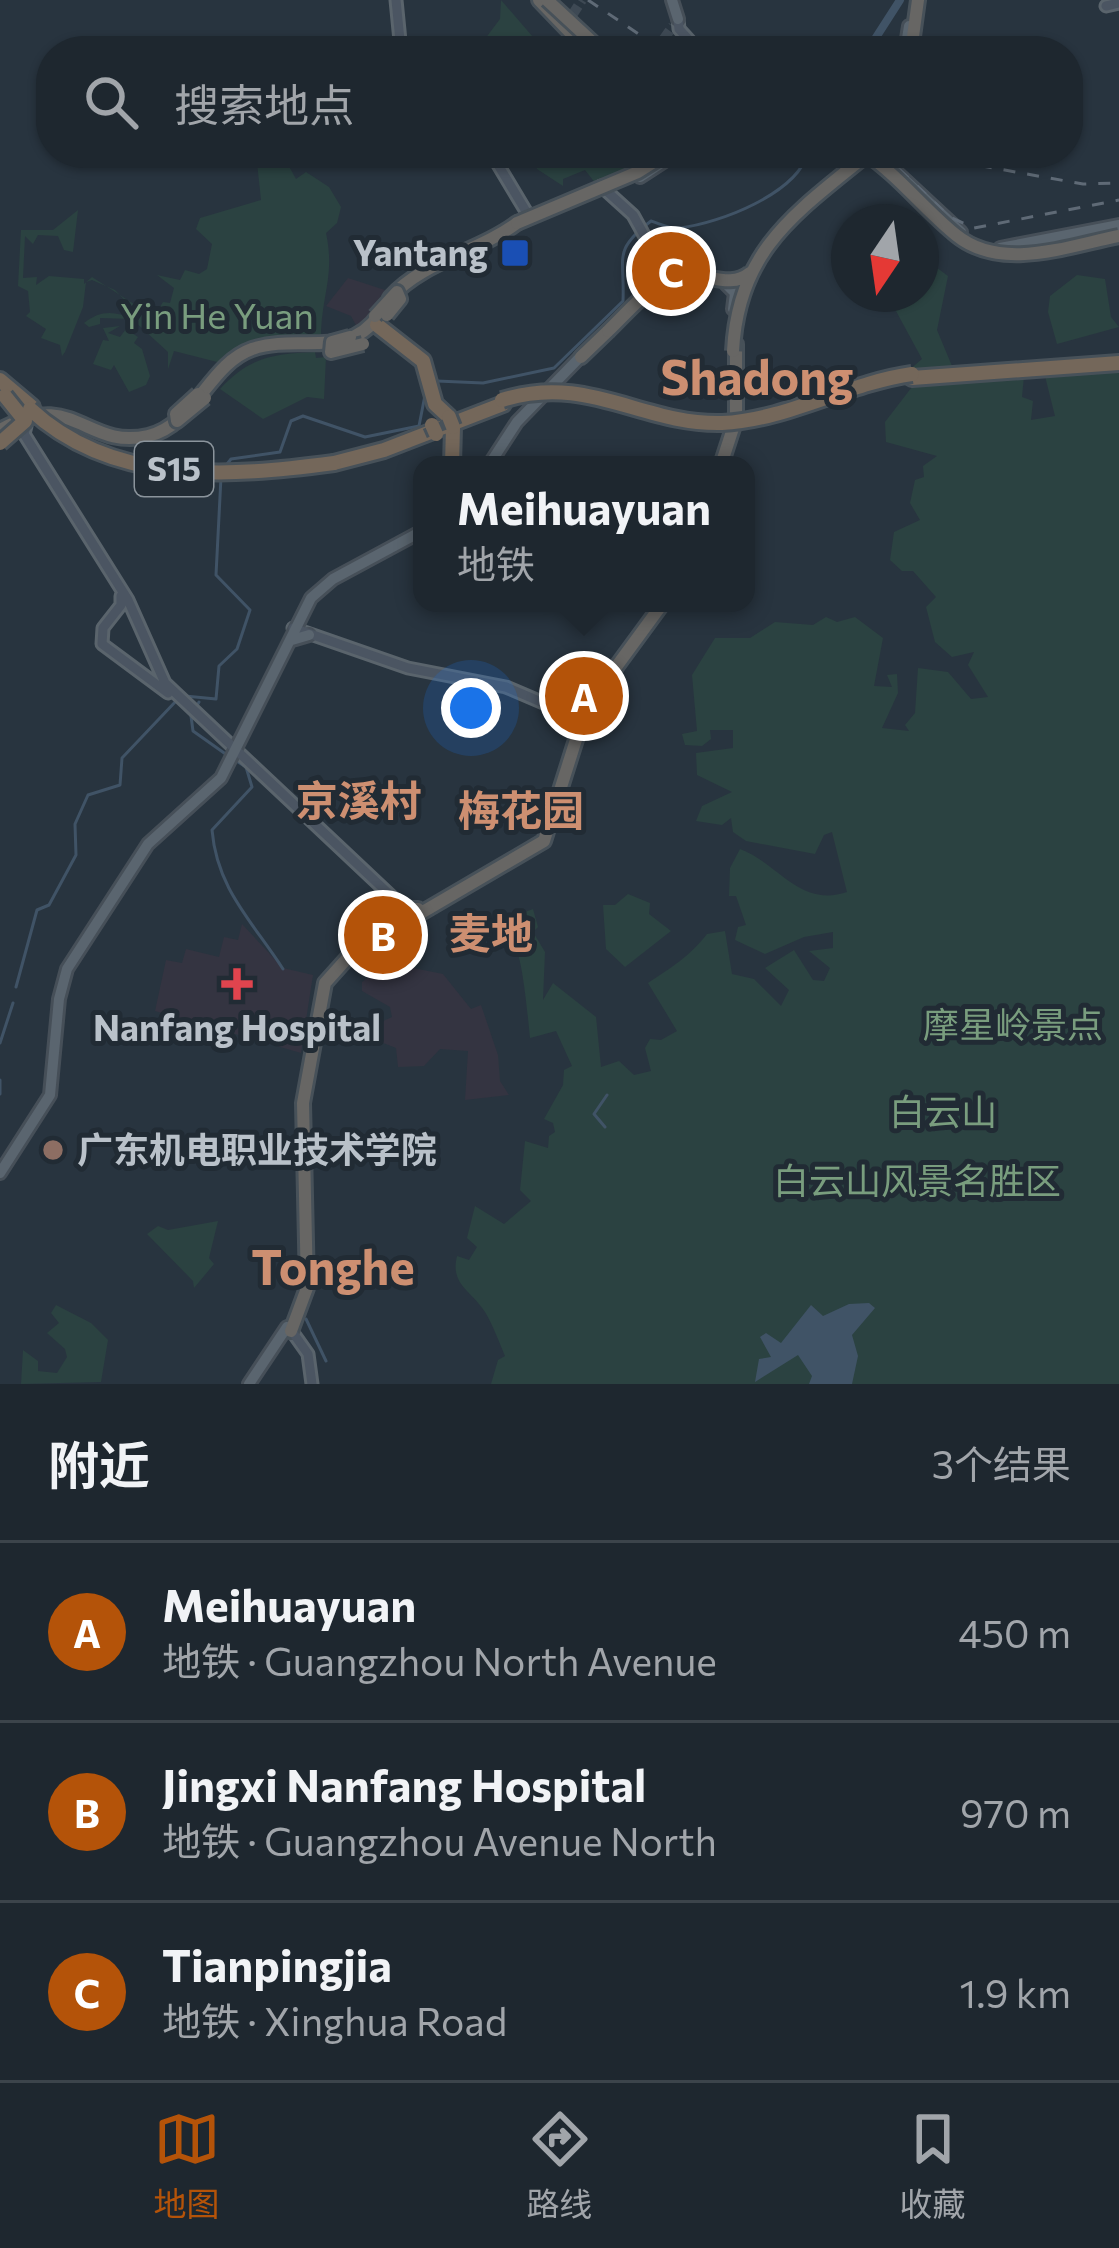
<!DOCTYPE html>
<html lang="zh">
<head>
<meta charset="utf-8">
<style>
  :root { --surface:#1e272f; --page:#262f37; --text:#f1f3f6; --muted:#a1a5aa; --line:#3c444b; --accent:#b45309 }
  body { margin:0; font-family:Commissioner,"Noto Sans SC",sans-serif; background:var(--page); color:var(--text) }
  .compass { position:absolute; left:831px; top:204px; width:108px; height:108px; border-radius:50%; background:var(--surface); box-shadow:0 3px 9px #0004; rotate:193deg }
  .you { position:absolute; left:471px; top:708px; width:42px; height:42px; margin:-30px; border:9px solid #fff; border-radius:50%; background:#1a73e8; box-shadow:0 0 0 18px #1a73e833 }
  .badge { display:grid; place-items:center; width:78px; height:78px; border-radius:50%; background:var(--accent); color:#fff; font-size:39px; font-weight:700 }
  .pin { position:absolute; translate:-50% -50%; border:6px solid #fff; box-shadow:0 3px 12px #0006 }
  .popup { position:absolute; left:413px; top:456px; width:342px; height:156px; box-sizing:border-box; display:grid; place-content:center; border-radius:24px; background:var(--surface); filter:drop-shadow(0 3px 9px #0005); font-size:39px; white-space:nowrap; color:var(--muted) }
  .popup b { font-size:45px; color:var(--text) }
  .popup::after { content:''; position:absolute; left:50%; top:100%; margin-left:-24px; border:24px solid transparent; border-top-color:var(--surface) }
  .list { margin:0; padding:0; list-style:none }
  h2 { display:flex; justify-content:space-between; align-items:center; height:156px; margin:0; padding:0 48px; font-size:51px }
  h2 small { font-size:39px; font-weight:400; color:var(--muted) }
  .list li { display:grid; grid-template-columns:78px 1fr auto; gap:36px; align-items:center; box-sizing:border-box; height:180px; padding:0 48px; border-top:3px solid var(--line) }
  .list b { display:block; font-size:45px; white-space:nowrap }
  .list p { margin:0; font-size:39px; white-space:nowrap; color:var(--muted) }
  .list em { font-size:39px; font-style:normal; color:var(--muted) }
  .icon { flex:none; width:66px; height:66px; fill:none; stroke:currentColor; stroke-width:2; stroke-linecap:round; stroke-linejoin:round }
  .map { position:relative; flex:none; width:1119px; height:1384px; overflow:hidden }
  .search { position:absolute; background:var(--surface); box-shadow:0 3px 9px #0004; left:36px; right:36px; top:36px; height:132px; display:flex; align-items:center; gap:30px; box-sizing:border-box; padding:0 42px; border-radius:48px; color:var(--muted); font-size:45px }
  .sheet { height:696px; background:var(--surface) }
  nav { display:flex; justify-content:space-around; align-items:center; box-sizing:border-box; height:168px; border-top:3px solid var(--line); background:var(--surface); font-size:33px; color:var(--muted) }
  nav a { display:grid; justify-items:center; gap:6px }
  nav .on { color:var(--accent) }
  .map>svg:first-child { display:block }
  .medical { fill:#343441 }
  .green { fill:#2b4241 }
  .water { fill:#405366 }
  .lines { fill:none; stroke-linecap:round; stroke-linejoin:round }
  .stream { stroke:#405366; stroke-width:3 }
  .river { stroke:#405366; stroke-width:8 }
  .primary-tunnel { stroke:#3e4954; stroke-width:10; stroke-dasharray:10 5; stroke-linecap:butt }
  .secondary-casing { stroke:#5a646c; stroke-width:15 }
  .primary-casing { stroke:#464f58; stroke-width:16 }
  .trunk-casing { stroke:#475159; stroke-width:18 }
  .motorway-casing { stroke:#475159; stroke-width:20 }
  .secondary { stroke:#4b5562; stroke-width:9 }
  .primary { stroke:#5a656f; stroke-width:10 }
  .trunk { stroke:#676664; stroke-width:12 }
  .motorway { stroke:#74675a; stroke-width:14 }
  .rail { stroke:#5f6a76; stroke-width:3; stroke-dasharray:12 12; stroke-linecap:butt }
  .trunk-bridge-casing { stroke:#475159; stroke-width:18; stroke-linecap:butt }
  .motorway-bridge-casing { stroke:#475159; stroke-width:20; stroke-linecap:butt }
  .trunk-bridge { stroke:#676664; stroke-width:12 }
  .motorway-bridge { stroke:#74675a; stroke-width:14 }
  .transit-dot { fill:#1a4fb4; stroke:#212b34; stroke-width:4.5 }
  .health-dot { fill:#e0444e; stroke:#212b34; stroke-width:4.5 }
  .education-dot { fill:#8d6e63; stroke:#212b34; stroke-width:4.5 }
  .labels { text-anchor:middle; stroke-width:10; stroke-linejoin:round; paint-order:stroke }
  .shield { fill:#212b34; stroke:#8b949c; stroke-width:3 }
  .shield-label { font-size:33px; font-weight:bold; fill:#b9c1c9 }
  .poi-label { font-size:36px; font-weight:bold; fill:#b9c1c9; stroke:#212b34; text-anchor:end }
  .park-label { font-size:36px; fill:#799d7e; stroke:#212b34 }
  .quarter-label { font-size:42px; font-weight:bold; fill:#cd8f71; stroke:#212b34 }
  .district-label { font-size:48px; font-weight:bold; fill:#cd8f71; stroke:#212b34 }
</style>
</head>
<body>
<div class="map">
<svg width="1119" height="1384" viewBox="0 0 1119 1384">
  <rect width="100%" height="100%" fill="#28343f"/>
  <path class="medical" d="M 348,278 L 385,290 L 358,329 L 351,316 L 326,306 Z
    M 242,924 L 283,968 L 313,975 L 301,1053 L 155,1011 L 166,960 L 182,963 L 186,949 L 219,957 L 224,937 L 238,940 Z
    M 388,963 L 443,974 L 471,1009 L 481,1005 L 498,1055 L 500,1081 L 509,1095 L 465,1100 L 468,1051 L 440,1049 L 424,1066 L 398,1067 L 396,1048 L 373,1039 L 370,1027 L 392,1017 L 390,1007 L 362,991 L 362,982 Z"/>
  <path class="green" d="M 501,0 L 545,51 L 490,51 L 482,43 L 500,19 Z
    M 256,153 L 262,161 L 285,159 L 296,179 L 306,172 L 329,187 L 341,207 L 337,223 L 326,233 C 335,275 322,294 321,335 L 225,364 L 174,351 L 168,369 L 168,352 L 132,319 L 100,318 L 100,324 L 89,327 L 84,323 C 101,310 114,311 133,319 L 137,313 L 115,290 L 92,280 L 86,282 L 83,307 L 65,352 L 62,356 L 60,345 L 41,338 L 46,329 L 26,316 L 30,312 L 28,291 L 18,286 L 21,230 L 53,230 L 78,210 L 73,252 L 64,250 L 58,236 L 38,235 L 33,244 L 25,236 L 23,278 L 37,277 L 36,285 L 49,276 L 84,279 L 84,284 L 92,277 L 154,317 L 163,302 L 170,303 L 174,288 L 157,275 L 180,280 L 185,270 L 199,274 L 207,269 L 212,244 L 196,229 L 200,218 L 261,200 Z
    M 534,153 L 640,153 L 649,162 L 596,184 L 585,170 L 563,179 L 563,186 L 537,169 Z
    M 921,256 L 948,276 L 937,330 L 952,366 L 908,371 L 922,359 L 896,311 L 894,296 L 921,294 Z
    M 1077,275 L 1105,279 L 1111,317 L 1119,327 L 1057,344 L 1048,312 L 1050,296 Z
    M 120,326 L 108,333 L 120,337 L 126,329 L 138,337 L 134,343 L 142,349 L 150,376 L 146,385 L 129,392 L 114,365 L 111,370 L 93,364 L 103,340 L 109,341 L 103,328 Z
    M 315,352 L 316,358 L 326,357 L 324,399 L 307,397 L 263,419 L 220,389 C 250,357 272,354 315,352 Z
    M 1119,367 L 1119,1384 L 491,1384 L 498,1360 L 505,1356 C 499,1342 493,1325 485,1312 C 471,1290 450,1285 457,1256 L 469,1260 L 477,1247 L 467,1238 L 475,1206 L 504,1224 L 531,1201 L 520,1190 L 525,1141 L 548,1148 L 549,1136 L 555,1132 L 553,1123 L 544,1119 L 563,1085 L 564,1070 L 572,1066 L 556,1031 L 530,1038 C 528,1018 523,963 516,949 L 511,952 L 506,933 L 527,925 L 525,912 L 533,909 L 538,927 L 533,932 L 545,952 L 543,1000 L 553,983 L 596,1017 L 601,1067 L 619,1061 L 634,1075 L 651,1071 L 645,1048 L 650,1039 L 661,1040 L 677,1031 L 648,983 C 672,967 689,957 707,934 L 725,931 L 732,974 L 754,979 L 781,1006 L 789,990 L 765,968 L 794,950 L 813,980 L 824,981 L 830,968 L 809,951 L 833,948 L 833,932 L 804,937 L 765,954 L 735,940 L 738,927 L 746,925 L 736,896 L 729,896 L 730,868 L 740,849 C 778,863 800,908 847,892 L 832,832 L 824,835 L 815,854 L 746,841 L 733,832 L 731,818 L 722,825 L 696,821 L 702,806 L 732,792 L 697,775 L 696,753 L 733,748 L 733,730 L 710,730 L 711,739 L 702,746 L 685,745 L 682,734 L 697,731 L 692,675 L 715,638 L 750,638 L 775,622 L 813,625 L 826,617 L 837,622 L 855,617 L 883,638 L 874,686 L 892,687 L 887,675 L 897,674 L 898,693 L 882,728 L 909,731 L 905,725 L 915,713 L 918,668 L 948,672 L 971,699 L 988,697 L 968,665 L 974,652 L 952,657 L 935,642 L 926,607 L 936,597 L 913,571 L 902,571 L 890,560 L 894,532 L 920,520 L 910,503 L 915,480 L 924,477 L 923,466 L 937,456 L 886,442 L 885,422 L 915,383 C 952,379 989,387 1024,376 L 1022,397 L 1033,401 L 1031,420 L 1055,416 L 1044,372 Z
    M 628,894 L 650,903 L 649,914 L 671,931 L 625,967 L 606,949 L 603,905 L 615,905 Z
    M 218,1221 L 209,1258 L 214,1264 L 194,1288 L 193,1281 L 147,1234 L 158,1226 L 168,1230 Z
    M 56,1305 L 91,1323 L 108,1340 L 101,1382 L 21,1384 L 23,1350 L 38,1361 L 38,1371 L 57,1373 L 67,1357 L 65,1349 L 47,1333 L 59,1323 L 51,1313 Z"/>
  <path class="water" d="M 849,1304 L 869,1303 L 875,1308 L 852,1335 L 858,1356 L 852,1384 L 809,1384 L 812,1376 L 798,1355 L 755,1382 L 759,1359 L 771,1357 L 760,1337 L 766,1333 L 781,1343 L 811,1305 L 823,1316 Z"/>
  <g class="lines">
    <path class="stream" d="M 871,51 L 875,39
      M 437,381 L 483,383 L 554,368 L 623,301 C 625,257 612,251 651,221 C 661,224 669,229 680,228 C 720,223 796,194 808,153
      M 224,468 L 231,459 L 280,452 L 291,421 L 303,416 L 365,437 L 419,426 L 426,390
      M 185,696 L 216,699 L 219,666 L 237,649 L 250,610 L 216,575 L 221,477
      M 199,702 L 191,716 L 193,731 L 227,755
      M 235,760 L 246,767 L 252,787 L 212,830 C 217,889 252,921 283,969
      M 16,987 L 37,910 L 49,905 L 76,855 L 75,824 L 88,795 L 120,785 L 122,758 L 177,700
      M 0,1043 L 13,1003
      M 0,1080 L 0,1094
      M 605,1127 L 594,1114 L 607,1095
      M 306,1319 L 326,1361"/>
    <path class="river" d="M 875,39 L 900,0"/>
    <path class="primary-tunnel" d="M 571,29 L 571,17 L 582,0
      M 655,51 L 673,26"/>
    <g class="secondary-casing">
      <path id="secondary" d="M 396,0 L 401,51
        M 1106,6 L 1119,3
        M 678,19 L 679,29 L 699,51
        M 491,153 L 527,213
        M 601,186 L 633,215 L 670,282
        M 26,426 L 24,434 L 128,600 L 165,683 L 406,910
        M 121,596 L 121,605 L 103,628 L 102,644 L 168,693
        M 293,628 L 408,668 L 506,687 L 581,719
        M 291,1330 L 308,1354 L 312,1384"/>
    </g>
    <g class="primary-casing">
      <path id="primary" d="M 672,0 L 678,19
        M 905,51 L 909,26
        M 876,153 L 961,232
        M 640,177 L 677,153
        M 1000,248 L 1119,225
        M 659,263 L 686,273
        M 726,284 L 735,293 L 733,309
        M 489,465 L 517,422 L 584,353
        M 292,640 L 309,635
        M 0,1173 L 50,1095 L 59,999 L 67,969 L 148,844 L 221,778 L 311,598 L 333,579 L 422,531
        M 249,1384 L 287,1327"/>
    </g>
    <g class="trunk-casing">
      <path id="trunk" d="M 539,0 L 588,51
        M 911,51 L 918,0
        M 390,298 C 423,261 478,252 517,223
        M 581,357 L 608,331
        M 0,430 C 74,388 85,450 148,436 C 195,425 209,364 252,349 C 298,333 347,361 379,315
        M 721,465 L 736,419 L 736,344
        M 405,909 L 418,909
        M 291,1331 L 307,1288 L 303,1103 L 325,983 L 351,954 L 544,841 L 586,708 L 663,603"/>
    </g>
    <g class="motorway-casing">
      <path id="motorway" d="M 377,325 L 423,361 L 435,404 L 449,417
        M 912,378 L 1119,363
        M 0,380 L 32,407
        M 334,463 L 384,450 L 503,404
        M 452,465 L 453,427"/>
    </g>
    <use href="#secondary" class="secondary"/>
    <use href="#primary" class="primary"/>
    <use href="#trunk" class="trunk"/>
    <use href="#motorway" class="motorway"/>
    <path class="rail" d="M 588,0 L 664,51
      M 882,153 L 950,217 L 974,228 L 1119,200
      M 909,153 L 1083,184 L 1119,183"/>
    <g class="trunk-bridge-casing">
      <path id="trunk-bridge" d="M 547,0 L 602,51
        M 865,153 C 899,176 924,209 956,235 C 1001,272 1068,246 1119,236
        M 517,223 L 638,172 L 668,153
        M 375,316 L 397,292 L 400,299 L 387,315
        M 608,331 C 628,312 649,285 676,277 C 702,269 728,291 750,273
        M 350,337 L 332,342 L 331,352 L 363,344
        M 733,351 C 738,249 797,212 869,153
        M 198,394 L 176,414 L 177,421 L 205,398"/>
    </g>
    <g class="motorway-bridge-casing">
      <path id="motorway-bridge" d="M 502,400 C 588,373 642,425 722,423 C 787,420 848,383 912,374
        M 30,409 C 113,486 229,477 334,463
        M 449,417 L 453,427
        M 432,425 L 436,434
        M 0,443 L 25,421 L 5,396"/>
    </g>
    <use href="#trunk-bridge" class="trunk-bridge"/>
    <use href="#motorway-bridge" class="motorway-bridge"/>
  </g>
  <rect class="transit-dot" x="500" y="238" width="30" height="30" rx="6"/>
  <path class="health-dot" d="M231 966h12v12h12v12h-12v12h-12v-12h-12v-12h12z"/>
  <circle class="education-dot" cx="53" cy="1150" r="12"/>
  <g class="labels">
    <rect class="shield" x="135" y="442" width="78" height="54" rx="9"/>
    <g class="shield-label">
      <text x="174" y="481">S15</text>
    </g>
    <g class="poi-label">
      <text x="488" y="266">Yantang</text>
      <text x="237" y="1041" text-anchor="middle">Nanfang Hospital</text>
      <text x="77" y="1163" text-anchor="start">广东机电职业技术学院</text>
    </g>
    <g class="park-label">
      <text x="217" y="329">Yin He Yuan</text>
      <text x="1013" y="1038">摩星岭景点</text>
      <text x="943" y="1125">白云山</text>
      <text x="917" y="1194">白云山风景名胜区</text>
    </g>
    <g class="quarter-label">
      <text x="359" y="816">京溪村</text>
      <text x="521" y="826">梅花园</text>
      <text x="491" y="949">麦地</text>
    </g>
    <g class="district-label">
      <text x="757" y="395">Shadong</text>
      <text x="333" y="1285">Tonghe</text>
    </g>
  </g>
</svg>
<svg class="compass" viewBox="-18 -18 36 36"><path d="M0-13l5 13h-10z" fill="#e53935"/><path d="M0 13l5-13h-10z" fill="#a1a5aa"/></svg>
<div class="you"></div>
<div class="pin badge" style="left:584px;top:696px">A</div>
<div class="popup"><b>Meihuayuan</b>地铁</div>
<div class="pin badge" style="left:383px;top:935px">B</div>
<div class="pin badge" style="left:671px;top:271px">C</div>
<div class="search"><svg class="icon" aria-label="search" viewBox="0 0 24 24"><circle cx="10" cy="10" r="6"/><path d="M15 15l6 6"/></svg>搜索地点</div>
</div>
<section class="sheet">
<h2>附近<small>3个结果</small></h2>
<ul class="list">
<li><span class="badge">A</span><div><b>Meihuayuan</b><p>地铁 · Guangzhou North Avenue</p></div><em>450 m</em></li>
<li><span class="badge">B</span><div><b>Jingxi Nanfang Hospital</b><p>地铁 · Guangzhou Avenue North</p></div><em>970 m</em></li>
<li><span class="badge">C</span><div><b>Tianpingjia</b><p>地铁 · Xinghua Road</p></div><em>1.9 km</em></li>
</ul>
</section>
<nav>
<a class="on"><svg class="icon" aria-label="map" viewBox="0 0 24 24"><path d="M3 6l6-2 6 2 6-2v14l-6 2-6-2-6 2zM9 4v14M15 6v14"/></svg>地图</a>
<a><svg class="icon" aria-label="directions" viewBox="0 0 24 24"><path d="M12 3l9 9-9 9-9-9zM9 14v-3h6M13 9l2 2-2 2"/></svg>路线</a>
<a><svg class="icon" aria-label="saved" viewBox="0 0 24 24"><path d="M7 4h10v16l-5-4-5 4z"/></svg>收藏</a>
</nav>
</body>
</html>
